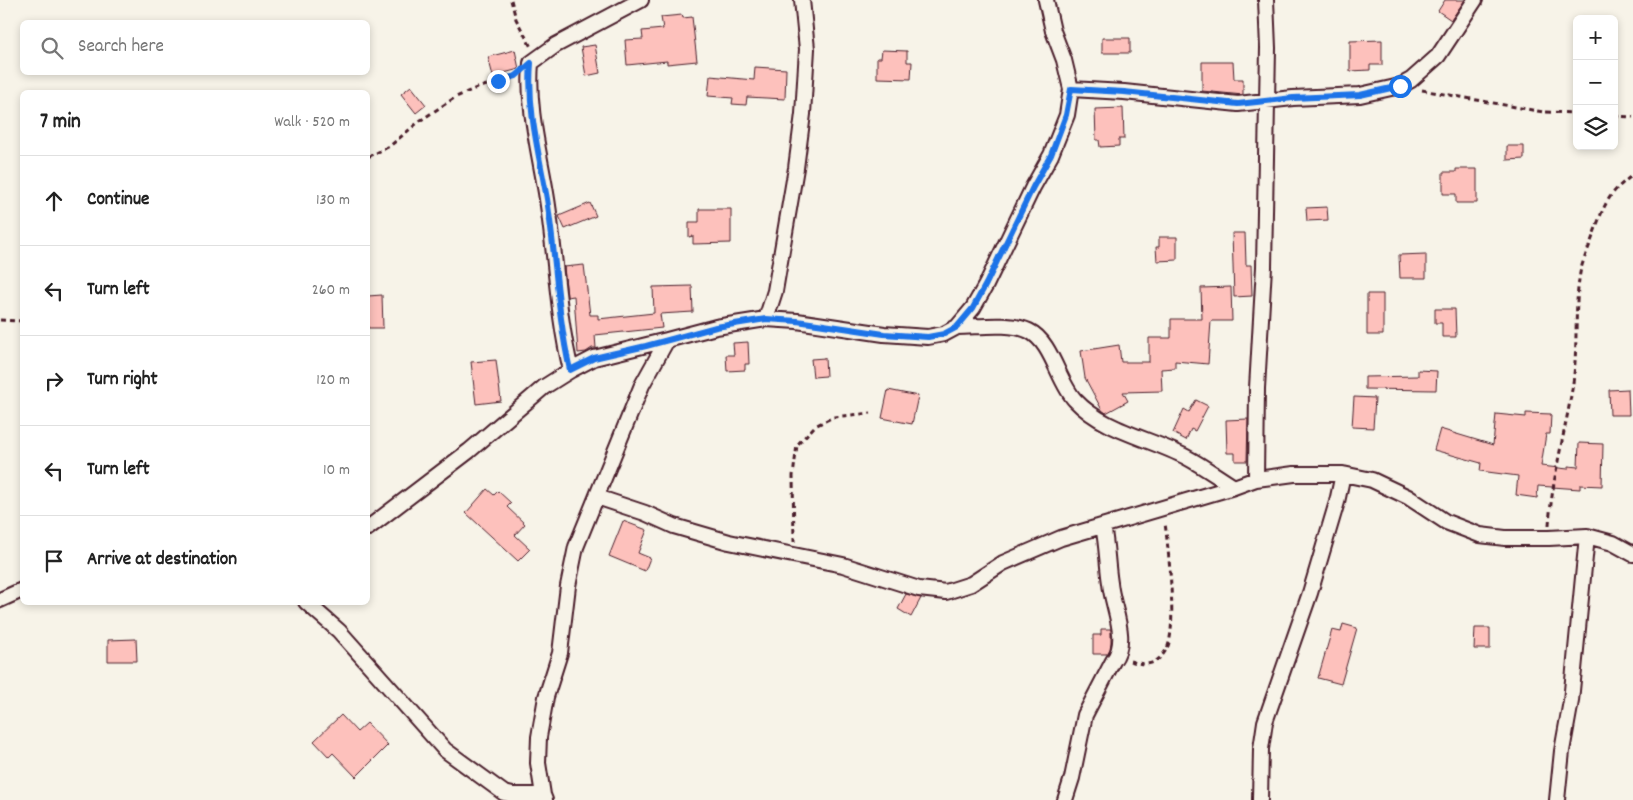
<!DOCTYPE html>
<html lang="en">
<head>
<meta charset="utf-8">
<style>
  :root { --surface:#fff; --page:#f6f6f6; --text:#222; --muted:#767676; --line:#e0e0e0 }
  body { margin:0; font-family:Dekko,sans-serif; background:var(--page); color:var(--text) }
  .controls { position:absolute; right:15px; top:15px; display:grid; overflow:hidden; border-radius:8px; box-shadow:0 2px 8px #0003 }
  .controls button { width:45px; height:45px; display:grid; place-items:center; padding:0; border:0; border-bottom:1px solid var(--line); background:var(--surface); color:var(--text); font:25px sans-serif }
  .stop { position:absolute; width:15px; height:15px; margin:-11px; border:4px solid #1a73e8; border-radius:50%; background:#fff }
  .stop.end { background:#1a73e8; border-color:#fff; box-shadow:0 1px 5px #0008 }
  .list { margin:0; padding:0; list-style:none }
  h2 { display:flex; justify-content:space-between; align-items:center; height:65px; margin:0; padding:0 20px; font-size:21px }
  h2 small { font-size:16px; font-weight:400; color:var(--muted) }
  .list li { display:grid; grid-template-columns:32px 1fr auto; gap:15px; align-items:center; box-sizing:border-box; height:90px; padding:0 20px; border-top:1px solid var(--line) }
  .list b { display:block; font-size:19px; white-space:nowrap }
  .list em { font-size:16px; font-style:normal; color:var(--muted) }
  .icon { flex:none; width:28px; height:28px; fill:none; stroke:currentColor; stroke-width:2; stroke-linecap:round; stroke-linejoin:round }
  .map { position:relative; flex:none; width:1633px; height:800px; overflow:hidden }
  .search { position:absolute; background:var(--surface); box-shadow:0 2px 8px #0003; left:20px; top:20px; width:350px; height:55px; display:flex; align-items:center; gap:12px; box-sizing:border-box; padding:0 18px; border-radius:8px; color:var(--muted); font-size:19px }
  .panel { position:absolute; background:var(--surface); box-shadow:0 2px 8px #0003; left:20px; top:90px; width:350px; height:515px; border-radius:8px }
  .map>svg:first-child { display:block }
  .building { fill:#fdc1bc; stroke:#4a1f2b }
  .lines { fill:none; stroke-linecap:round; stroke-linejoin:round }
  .street-casing { stroke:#4a1f2b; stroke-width:18 }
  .path { stroke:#4a1f2b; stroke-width:3; stroke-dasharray:5 4; stroke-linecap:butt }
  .street { stroke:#f7f3e8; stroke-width:14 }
  .route { stroke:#1a73e8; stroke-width:6 }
</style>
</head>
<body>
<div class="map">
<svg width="1633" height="800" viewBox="0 0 1633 800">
  <rect width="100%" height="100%" fill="#f7f3e8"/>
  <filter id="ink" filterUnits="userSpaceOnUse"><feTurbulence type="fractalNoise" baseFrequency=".02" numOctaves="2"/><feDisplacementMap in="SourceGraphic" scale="10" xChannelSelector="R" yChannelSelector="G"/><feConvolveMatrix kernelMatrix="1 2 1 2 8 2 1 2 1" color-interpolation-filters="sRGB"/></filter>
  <g filter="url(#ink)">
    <path class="building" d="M 1445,0 L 1465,0 L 1451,20 L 1438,11 Z
      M 682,15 L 683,18 L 692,17 L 697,61 L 667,64 L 667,61 L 627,65 L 625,40 L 643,39 L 642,31 L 663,29 L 661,17 Z
      M 1102,38 L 1130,38 L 1130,53 L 1102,53 Z
      M 1382,40 L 1382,65 L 1370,65 L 1370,70 L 1350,71 L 1350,41 Z
      M 595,45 L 600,73 L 586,76 L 581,47 Z
      M 515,50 L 519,69 L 493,76 L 488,57 Z
      M 882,50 L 907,51 L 907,62 L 912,62 L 911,79 L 877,78 L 877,58 L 881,58 Z
      M 1202,62 L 1233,62 L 1234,79 L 1243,79 L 1243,95 L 1202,91 Z
      M 755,67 L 786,69 L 785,99 L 747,97 L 746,105 L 732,104 L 733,98 L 708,96 L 710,76 L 754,80 Z
      M 411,86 L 426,105 L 416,113 L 401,94 Z
      M 1123,108 L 1124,139 L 1119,139 L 1119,146 L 1100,147 L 1099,140 L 1096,140 L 1095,109 Z
      M 1507,146 L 1524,146 L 1524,159 L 1507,160 Z
      M 1456,169 L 1477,169 L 1477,203 L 1456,203 L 1456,194 L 1443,194 L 1443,172 L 1456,172 Z
      M 590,203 L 596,216 L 565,229 L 559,216 Z
      M 1327,207 L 1328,220 L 1307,221 L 1306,208 Z
      M 699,209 L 731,209 L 731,243 L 693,244 L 693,236 L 689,237 L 689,222 L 699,222 Z
      M 1232,233 L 1245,233 L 1246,265 L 1251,265 L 1252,296 L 1234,297 Z
      M 1159,237 L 1177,237 L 1177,260 L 1157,261 L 1156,247 L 1159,247 Z
      M 1426,254 L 1426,278 L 1400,278 L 1399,255 Z
      M 584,265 L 590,315 L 598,315 L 598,319 L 654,313 L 653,287 L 692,286 L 693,312 L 660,314 L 662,328 L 595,335 L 596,348 L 592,348 L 586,352 L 578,353 L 574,296 L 567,297 L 564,267 Z
      M 1231,287 L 1232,321 L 1211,321 L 1208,364 L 1175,361 L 1175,368 L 1161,369 L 1162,391 L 1123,392 L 1128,401 L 1106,413 L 1102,410 L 1085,378 L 1081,351 L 1119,345 L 1121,362 L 1149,362 L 1149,338 L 1171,338 L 1171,319 L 1202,319 L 1201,288 Z
      M 1367,294 L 1383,294 L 1383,335 L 1367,335 Z
      M 382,295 L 383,328 L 368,328 L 368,296 Z
      M 1435,309 L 1455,309 L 1456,337 L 1442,337 L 1442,323 L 1435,323 Z
      M 748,342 L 749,364 L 745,364 L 745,370 L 727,371 L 726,355 L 734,355 L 733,343 Z
      M 825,358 L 826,376 L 813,377 L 811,359 Z
      M 496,360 L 501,401 L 476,404 L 471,362 Z
      M 1418,370 L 1437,371 L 1436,390 L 1365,389 L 1365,377 L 1418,376 Z
      M 1628,389 L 1629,415 L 1610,415 L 1609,390 Z
      M 888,390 L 918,396 L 912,424 L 882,418 Z
      M 1354,397 L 1375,398 L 1373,428 L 1352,427 Z
      M 1196,400 L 1208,406 L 1195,431 L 1191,429 L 1186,440 L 1173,433 L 1184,409 L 1189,412 Z
      M 1526,413 L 1551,414 L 1550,434 L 1546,434 L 1541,466 L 1568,469 L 1568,466 L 1578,467 L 1579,443 L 1603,444 L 1602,486 L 1580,485 L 1580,489 L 1538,486 L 1537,498 L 1516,495 L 1518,476 L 1480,471 L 1481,463 L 1434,450 L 1440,429 L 1493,445 L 1496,414 L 1526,417 Z
      M 1248,419 L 1247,461 L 1235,461 L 1235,453 L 1227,453 L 1226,420 Z
      M 487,489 L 494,495 L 498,491 L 511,503 L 507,507 L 525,524 L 515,535 L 530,549 L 518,561 L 466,513 Z
      M 623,521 L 647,530 L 638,553 L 650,558 L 645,571 L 609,556 Z
      M 906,594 L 921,598 L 911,617 L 898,609 Z
      M 1343,624 L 1357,628 L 1341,684 L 1318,678 L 1332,630 L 1341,632 Z
      M 1475,628 L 1490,628 L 1490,649 L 1474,649 Z
      M 1101,629 L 1111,629 L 1111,642 L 1110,649 L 1107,654 L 1093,654 L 1093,635 L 1101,635 Z
      M 136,639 L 137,661 L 108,661 L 108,640 Z
      M 341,715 L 357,732 L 367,723 L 388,745 L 356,777 L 333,753 L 329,757 L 314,741 Z"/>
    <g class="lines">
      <g class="street-casing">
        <path id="street" d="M 1071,89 L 1124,92 L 1238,104 L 1293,98 L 1360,95 L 1400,86 L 1411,80 L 1438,56 L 1475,0
          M 766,319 L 775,291 L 796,168 L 803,114 L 807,49 L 802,0
          M 957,327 C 978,327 1010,322 1029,331 C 1052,342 1058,382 1075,400 C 1104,431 1149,438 1186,457 C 1203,466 1218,477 1234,487
          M 571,370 C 557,314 556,256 547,199 C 540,154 527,109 531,63 L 556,45 L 641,0
          M 1256,479 L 1257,388 L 1264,267 L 1268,48 L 1266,0
          M 597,497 L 645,513 L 674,526 L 729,542 L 843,565 L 919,589 L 946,592 L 971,584 L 1003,563 L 1061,538 L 1234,487 L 1256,479 L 1272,477 L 1294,474 L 1343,474 L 1372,480 L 1408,497 L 1446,522 L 1480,535 L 1505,538 L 1549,538 L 1587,536 L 1613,543 L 1633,554
          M 368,528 L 469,451 L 544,387 L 571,370 L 594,358 L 667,340
          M 0,600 L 22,590
          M 306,602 L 339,631 L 445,750 L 504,793 L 513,795 L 543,795
          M 545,800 L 543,795 L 538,763 L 539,737 L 546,697 L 560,653 L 568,586 L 576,547 L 642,385 L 667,340 L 716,327 L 766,319 L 797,321 L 884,334 L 928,337 L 944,334 L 957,327 L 973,308 L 986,285 L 1033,187 L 1051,155 L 1067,115 L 1071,89 L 1064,60 L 1053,31 L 1046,0
          M 1065,800 L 1072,778 L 1085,715 L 1113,661 C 1130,640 1112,607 1110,583 C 1107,564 1107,545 1103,526
          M 1260,800 L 1261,749 L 1265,722 L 1310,593 L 1337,502 L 1343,474
          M 1557,800 L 1562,751 L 1571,701 L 1587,536"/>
      </g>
      <path class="path" d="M 511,0 L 516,19 L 531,47
        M 1422,90 L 1543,112 L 1577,113
        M 1614,116 L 1633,117
        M 368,157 L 390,146 L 421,120 L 456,97 L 474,89 L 515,76
        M 0,320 L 22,321
        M 1549,525 C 1552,477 1566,430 1573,383 C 1578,346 1574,309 1580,273 C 1583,259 1590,246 1594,233 C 1604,205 1608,193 1633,175
        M 794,542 L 793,476 L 797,445 L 815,426 L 833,417 L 871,413
        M 1130,661 C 1146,666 1156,666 1166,650 C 1178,632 1168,547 1165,523"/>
      <use href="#street" class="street"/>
    </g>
  </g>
  <g class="lines" filter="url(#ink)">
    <path class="route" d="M 498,81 L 516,76 L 531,63 C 527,109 539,154 547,199 C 556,256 557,313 570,370 L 594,358 L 646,346 L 716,327 L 766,319 L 797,321 L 884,334 L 928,337 L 944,334 L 957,327 L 973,308 L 986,284 L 1033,187 L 1051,155 L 1066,115 L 1071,89 L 1124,92 L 1238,104 L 1293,98 L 1360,95 L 1400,86"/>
  </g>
</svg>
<div class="controls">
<button>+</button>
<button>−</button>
<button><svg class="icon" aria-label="layers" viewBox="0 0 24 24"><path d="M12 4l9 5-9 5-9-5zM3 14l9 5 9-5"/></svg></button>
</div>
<div class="stop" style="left:1400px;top:86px"></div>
<div class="stop end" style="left:498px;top:81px"></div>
<div class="search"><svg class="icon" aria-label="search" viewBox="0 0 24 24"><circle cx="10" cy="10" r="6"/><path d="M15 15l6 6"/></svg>Search here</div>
<section class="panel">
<h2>7 min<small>Walk · 520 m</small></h2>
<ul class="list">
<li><svg class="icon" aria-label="ahead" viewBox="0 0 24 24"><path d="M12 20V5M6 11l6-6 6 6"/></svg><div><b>Continue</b></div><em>130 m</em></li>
<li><svg class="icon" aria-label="left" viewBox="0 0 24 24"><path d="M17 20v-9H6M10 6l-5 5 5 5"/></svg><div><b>Turn left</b></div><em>260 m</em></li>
<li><svg class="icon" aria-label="right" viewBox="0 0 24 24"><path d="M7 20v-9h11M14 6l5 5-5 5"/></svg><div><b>Turn right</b></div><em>120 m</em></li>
<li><svg class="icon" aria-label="left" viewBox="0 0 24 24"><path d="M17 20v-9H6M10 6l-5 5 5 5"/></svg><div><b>Turn left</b></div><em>10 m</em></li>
<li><svg class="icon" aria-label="arrive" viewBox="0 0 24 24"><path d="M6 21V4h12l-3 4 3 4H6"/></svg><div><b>Arrive at destination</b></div></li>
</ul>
</section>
</div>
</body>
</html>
